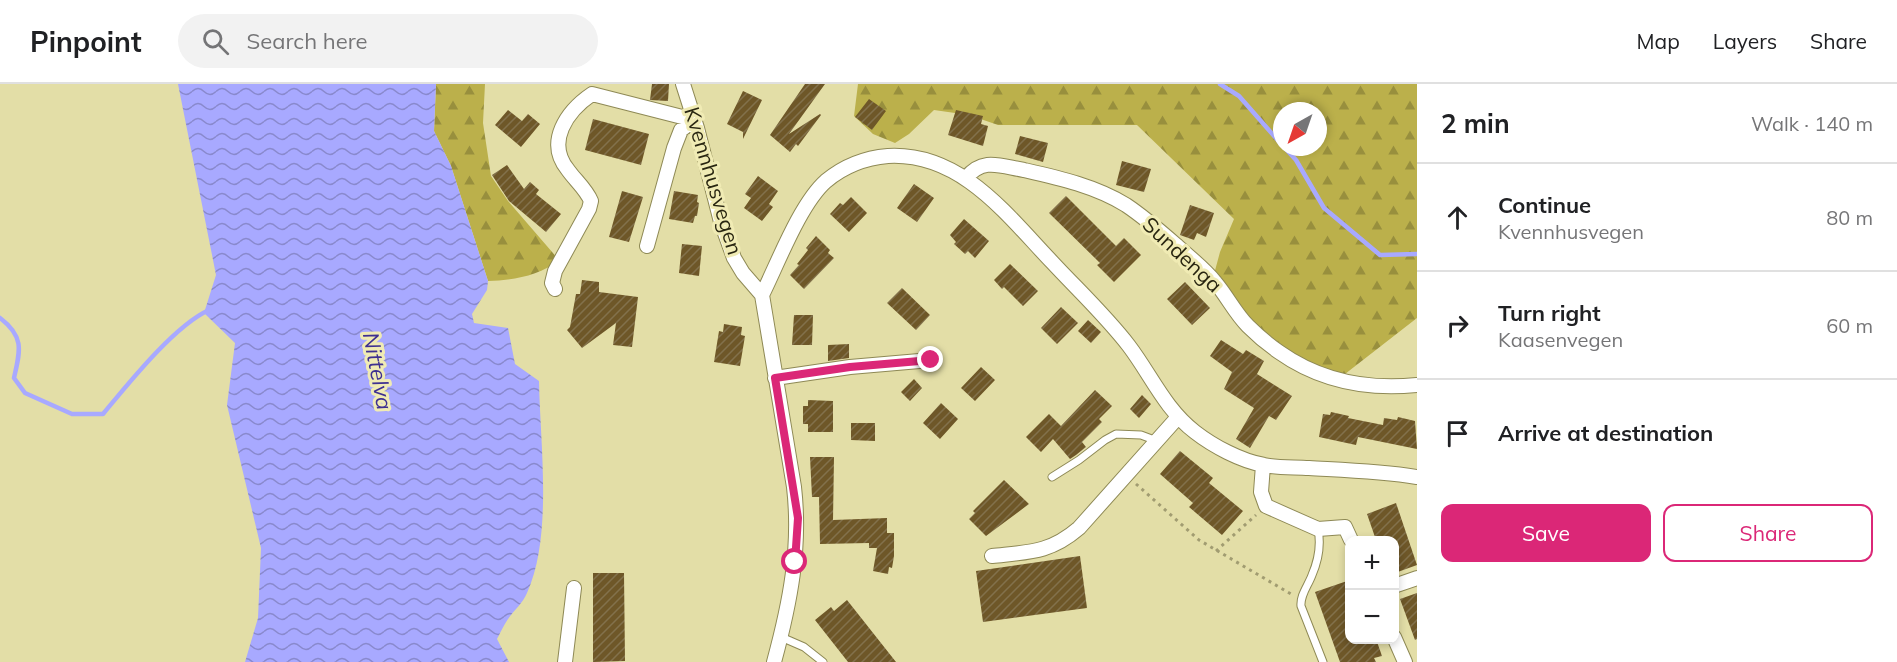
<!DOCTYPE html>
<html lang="en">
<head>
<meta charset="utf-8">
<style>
  :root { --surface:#fff; --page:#f2f2f2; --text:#202124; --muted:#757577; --line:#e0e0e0; --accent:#db2777 }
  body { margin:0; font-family:Mulish,sans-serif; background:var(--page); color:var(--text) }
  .controls { position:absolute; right:18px; bottom:18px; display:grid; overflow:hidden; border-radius:12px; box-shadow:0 3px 9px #0003 }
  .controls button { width:54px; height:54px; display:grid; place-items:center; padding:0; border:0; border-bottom:2px solid var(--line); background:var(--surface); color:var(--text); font:30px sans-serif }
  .compass { position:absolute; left:1273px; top:18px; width:54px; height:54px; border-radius:50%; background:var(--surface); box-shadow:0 3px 9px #0003; rotate:220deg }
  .stop { position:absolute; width:18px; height:18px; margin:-14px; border:4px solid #db2777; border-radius:50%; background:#fff }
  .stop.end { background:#db2777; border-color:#fff; box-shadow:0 2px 6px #0008 }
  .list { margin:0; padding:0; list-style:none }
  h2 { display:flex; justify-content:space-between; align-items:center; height:78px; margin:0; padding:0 24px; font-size:26px }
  h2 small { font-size:20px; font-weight:400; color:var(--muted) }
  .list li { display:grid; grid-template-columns:39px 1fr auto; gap:18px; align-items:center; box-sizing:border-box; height:108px; padding:0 24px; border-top:2px solid var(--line) }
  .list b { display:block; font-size:22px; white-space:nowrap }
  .list p { margin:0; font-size:20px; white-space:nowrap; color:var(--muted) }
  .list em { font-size:20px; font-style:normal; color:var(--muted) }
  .actions { display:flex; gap:12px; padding:18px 24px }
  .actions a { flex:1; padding:14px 0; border:2px solid var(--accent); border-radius:12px; text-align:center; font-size:21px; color:var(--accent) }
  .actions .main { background:var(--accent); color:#fff }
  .icon { flex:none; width:33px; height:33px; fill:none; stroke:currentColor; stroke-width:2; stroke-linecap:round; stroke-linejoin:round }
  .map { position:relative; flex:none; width:1417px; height:578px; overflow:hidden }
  header { display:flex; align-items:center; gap:36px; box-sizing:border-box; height:84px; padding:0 30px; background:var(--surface); border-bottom:2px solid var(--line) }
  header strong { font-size:28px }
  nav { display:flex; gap:33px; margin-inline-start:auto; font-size:21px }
  .search { width:420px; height:54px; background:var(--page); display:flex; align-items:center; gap:15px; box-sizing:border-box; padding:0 21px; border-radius:33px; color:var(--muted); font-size:22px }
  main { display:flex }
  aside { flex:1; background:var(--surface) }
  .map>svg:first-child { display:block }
  .forest { fill:url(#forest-firs); fill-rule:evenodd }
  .water { fill:url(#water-waves) }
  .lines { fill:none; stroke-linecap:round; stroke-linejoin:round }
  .stream { stroke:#a8a9ff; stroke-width:4.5 }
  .building { fill:url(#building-hatch) }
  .lane-casing { stroke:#8e8955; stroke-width:9 }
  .street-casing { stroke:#8e8955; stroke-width:16 }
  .path { stroke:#a19c71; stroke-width:3; stroke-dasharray:3 4.5; stroke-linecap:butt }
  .lane { stroke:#fff; stroke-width:7 }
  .street { stroke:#fff; stroke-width:14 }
  .route { stroke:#db2777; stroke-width:8 }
  .labels { text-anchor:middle; stroke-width:6; stroke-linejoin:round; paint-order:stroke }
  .street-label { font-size:21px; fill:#292611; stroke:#f0ebb4 }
  .water-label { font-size:22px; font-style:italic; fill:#3e3091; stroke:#f0ebb4 }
</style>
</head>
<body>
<header>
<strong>Pinpoint</strong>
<div class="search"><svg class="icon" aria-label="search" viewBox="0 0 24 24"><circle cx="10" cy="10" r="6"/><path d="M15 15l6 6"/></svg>Search here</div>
<nav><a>Map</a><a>Layers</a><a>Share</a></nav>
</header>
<main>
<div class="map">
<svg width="1417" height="578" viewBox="0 0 1417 578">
  <defs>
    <pattern id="forest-firs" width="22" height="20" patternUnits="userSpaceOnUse" patternTransform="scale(1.5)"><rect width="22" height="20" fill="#bbb04b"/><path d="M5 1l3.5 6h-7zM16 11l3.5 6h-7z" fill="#988f3d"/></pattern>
    <pattern id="water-waves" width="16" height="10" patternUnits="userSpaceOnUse" patternTransform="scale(1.5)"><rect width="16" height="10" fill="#a8a9ff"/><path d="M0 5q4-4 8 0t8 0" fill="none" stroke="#8989cd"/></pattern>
    <pattern id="building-hatch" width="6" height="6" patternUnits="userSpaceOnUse" patternTransform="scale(1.5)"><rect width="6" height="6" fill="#6e5728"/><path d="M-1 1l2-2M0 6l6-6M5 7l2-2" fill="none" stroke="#82714c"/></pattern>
  </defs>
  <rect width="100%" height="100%" fill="#e3dea7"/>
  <path class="forest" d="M 436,0 L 485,0 L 483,39 L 491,92 L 508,117 L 559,176 C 539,192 514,196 488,197 L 451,82 L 434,47 Z
    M 858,0 L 1417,0 L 1417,234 L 1336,297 L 1276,270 L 1213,194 L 1220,168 L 1234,135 L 1137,41 L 998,41 L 969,31 L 934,26 L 909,50 L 895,59 L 873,50 L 854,32 ZM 1282,27 L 1318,27 L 1318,63 L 1282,63 Z"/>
  <path class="water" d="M 178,0 L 436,0 L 434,47 L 451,82 L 488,197 L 487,206 L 472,230 L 474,239 L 508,244 L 515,280 L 539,297 C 540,359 553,452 527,509 C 523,519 514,526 508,535 C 504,541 500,549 497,555 L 509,578 L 245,578 L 258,534 L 261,464 L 227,321 L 235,259 L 204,229 L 216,191 Z"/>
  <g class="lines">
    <path class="stream" d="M 1220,0 L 1239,12 L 1282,61
      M 1284,63 L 1296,76 L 1324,124 L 1380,171 L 1417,170
      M 0,234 C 25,253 20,267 14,294 L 25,309 L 72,330 L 103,330 C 128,300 174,242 209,226"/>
  </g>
  <path class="building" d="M 652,0 L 669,0 L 668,17 L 650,16 Z
    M 805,0 L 825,0 L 789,50 L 820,30 L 821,31 L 798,62 L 796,60 L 790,68 L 770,51 Z
    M 743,7 L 762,16 L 743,55 L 743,48 L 727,40 Z
    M 869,15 L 886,27 L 872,46 L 855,33 Z
    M 508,26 L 522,37 L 528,30 L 540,40 L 521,63 L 495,41 Z
    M 956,26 L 983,32 L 981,40 L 988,42 L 983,62 L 948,51 Z
    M 593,35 L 649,50 L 641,81 L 585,66 Z
    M 1020,52 L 1048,59 L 1043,78 L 1015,70 Z
    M 1122,77 L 1151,85 L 1144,108 L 1116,101 Z
    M 507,81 L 524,105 L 530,98 L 539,106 L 536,110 L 561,130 L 546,148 L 509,117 L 492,91 Z
    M 758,92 L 778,107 L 769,120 L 773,123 L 762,137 L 744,124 L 751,114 L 745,110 Z
    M 914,100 L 934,114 L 917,138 L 897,124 Z
    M 622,107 L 643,113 L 629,158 L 609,153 Z
    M 674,107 L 698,111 L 697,118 L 699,119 L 697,132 L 695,132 L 693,139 L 669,135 Z
    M 1066,112 L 1116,162 L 1124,154 L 1141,171 L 1114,198 L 1097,181 L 1100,179 L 1049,129 Z
    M 851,113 L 867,129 L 849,148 L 830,130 L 840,119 L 843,121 Z
    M 1190,121 L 1214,129 L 1206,153 L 1197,149 L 1194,156 L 1180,151 Z
    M 964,135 L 989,157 L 975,174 L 968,167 L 965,170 L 954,160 L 956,158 L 950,151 Z
    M 816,152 L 830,166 L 828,169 L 834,174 L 804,205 L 790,191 L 799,181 L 797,180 L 808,166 L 806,164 Z
    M 682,160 L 702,162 L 699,192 L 679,189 Z
    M 1010,180 L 1038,207 L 1023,222 L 1004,203 L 1002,205 L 994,196 Z
    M 582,196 L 599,198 L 599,208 L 638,213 L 632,263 L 613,261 L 616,239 L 582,264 L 567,246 L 570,243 L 576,210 L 580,210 Z
    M 1185,198 L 1210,224 L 1192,241 L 1167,215 Z
    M 902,204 L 930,231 L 916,246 L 887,219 Z
    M 1061,223 L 1078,239 L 1057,260 L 1041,244 Z
    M 794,231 L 813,231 L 812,261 L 792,261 Z
    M 1088,236 L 1101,248 L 1091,259 L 1078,247 Z
    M 724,240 L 742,243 L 741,251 L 745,252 L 740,282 L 714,278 L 719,247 L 723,248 Z
    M 1221,256 L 1243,270 L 1246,266 L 1264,277 L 1257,290 L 1292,312 L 1276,336 L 1269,332 L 1250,364 L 1236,355 L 1254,324 L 1224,305 L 1232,288 L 1210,272 Z
    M 849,260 L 849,274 L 828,277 L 828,261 Z
    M 981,283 L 995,296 L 975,317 L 961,304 Z
    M 914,295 L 922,304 L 910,317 L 901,308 Z
    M 1095,306 L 1112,322 L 1099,335 L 1102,338 L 1082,358 L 1086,363 L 1076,371 L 1070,375 L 1053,355 L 1041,368 L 1026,353 L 1049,330 L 1061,342 Z
    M 1142,311 L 1151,320 L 1139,334 L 1130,325 Z
    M 808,316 L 833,317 L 833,348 L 808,348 L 808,340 L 803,340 L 803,322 L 808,322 Z
    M 941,319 L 958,335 L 940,355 L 923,339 Z
    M 1331,328 L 1349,332 L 1348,334 L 1383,341 L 1384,334 L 1397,336 L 1398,333 L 1415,337 L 1417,365 L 1358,353 L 1356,361 L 1319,353 L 1323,330 L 1330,331 Z
    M 851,339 L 875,339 L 875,357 L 851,356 Z
    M 1180,367 L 1213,394 L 1209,399 L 1243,427 L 1222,451 L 1189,423 L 1193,419 L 1160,390 Z
    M 810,373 L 834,373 L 833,436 L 887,434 L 887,449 L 894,449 L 894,472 L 892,484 L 889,483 L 888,490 L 873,487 L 877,464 L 869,464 L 869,459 L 820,460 L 819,413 L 812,413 Z
    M 1004,396 L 1029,420 L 986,452 L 969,435 L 975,429 L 973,427 Z
    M 1396,419 L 1417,481 L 1395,489 L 1395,456 L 1376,456 L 1367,430 Z
    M 1080,472 L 1087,524 L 983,538 L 976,487 Z
    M 593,489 L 624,489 L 625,577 L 593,578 Z
    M 1350,496 L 1350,555 L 1376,555 L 1382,572 L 1374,574 L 1376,578 L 1340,578 L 1315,508 Z
    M 1417,509 L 1417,555 L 1415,556 L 1400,515 Z
    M 847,516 L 896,578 L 848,578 L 815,536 L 831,523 L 834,527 Z"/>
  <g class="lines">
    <g class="lane-casing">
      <path id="lane" d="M 1052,393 L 1079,376 L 1105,356 L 1116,350 L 1141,351 L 1157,357
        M 1318,445 C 1321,460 1318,477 1312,491 C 1308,502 1300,511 1301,522 L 1323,578
        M 781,553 L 804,563 L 823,578"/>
    </g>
    <g class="street-casing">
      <path id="street" d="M 683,0 L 697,44 L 721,138 L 734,174 L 743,189 L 762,211 L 794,403 C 801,464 790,519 774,578
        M 966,94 C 983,73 1000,82 1024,86 C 1059,94 1095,102 1126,121 C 1144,133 1160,147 1176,161 C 1189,173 1204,184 1215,198 C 1227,212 1235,229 1248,242 C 1257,251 1269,261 1279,268 C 1320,297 1368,306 1417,301
        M 647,162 L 674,64 L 681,46 L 694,36
        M 555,205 L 552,199 L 555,187 L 589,125 L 591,117 C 586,105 575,96 568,86 C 545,58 567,27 592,10 L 694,36
        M 762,211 C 778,179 800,120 826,97 C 844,82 864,74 888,72 C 961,68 1007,131 1052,178 C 1078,206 1106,232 1129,262 C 1151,291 1165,325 1195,348 C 1213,362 1241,377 1264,381 C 1278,384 1294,383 1309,384 C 1345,386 1381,387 1417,393
        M 775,294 L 850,283 L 931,276
        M 1263,381 L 1261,408 L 1266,422 L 1318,445 L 1345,443 L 1351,456
        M 992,472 C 1029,468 1050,469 1079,444 L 1178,333
        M 1394,502 L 1417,494
        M 1394,553 L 1405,578
        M 565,578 L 574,504"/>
    </g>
    <path class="path" d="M 1136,400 L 1199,456 L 1291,510
      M 1216,467 L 1256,431"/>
    <use href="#lane" class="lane"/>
    <use href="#street" class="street"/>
  </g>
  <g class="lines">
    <path class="route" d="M 795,478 L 798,434 L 775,294 L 850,283 L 931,276"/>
  </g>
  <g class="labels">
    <g class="street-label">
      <text transform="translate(713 97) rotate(73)" y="7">Kvennhusvegen</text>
      <text transform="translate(1182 171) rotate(43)" y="7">Sundenga</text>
    </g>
    <g class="water-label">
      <text transform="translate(378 287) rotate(79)" y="8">Nittelva</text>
    </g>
  </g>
</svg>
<div class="controls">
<button>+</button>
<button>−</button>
</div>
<svg class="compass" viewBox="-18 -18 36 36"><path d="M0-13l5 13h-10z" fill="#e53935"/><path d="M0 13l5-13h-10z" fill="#757577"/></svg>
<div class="stop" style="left:795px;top:478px"></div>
<div class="stop end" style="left:931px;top:276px"></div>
</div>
<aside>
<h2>2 min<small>Walk · 140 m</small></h2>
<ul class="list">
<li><svg class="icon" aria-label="ahead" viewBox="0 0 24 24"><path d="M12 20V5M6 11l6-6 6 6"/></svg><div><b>Continue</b><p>Kvennhusvegen</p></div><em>80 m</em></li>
<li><svg class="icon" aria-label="right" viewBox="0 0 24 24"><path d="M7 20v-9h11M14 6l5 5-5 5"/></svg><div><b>Turn right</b><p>Kaasenvegen</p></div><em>60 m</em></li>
<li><svg class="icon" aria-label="arrive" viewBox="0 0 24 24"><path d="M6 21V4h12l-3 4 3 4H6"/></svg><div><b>Arrive at destination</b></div></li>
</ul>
<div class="actions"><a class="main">Save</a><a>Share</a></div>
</aside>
</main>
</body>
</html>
